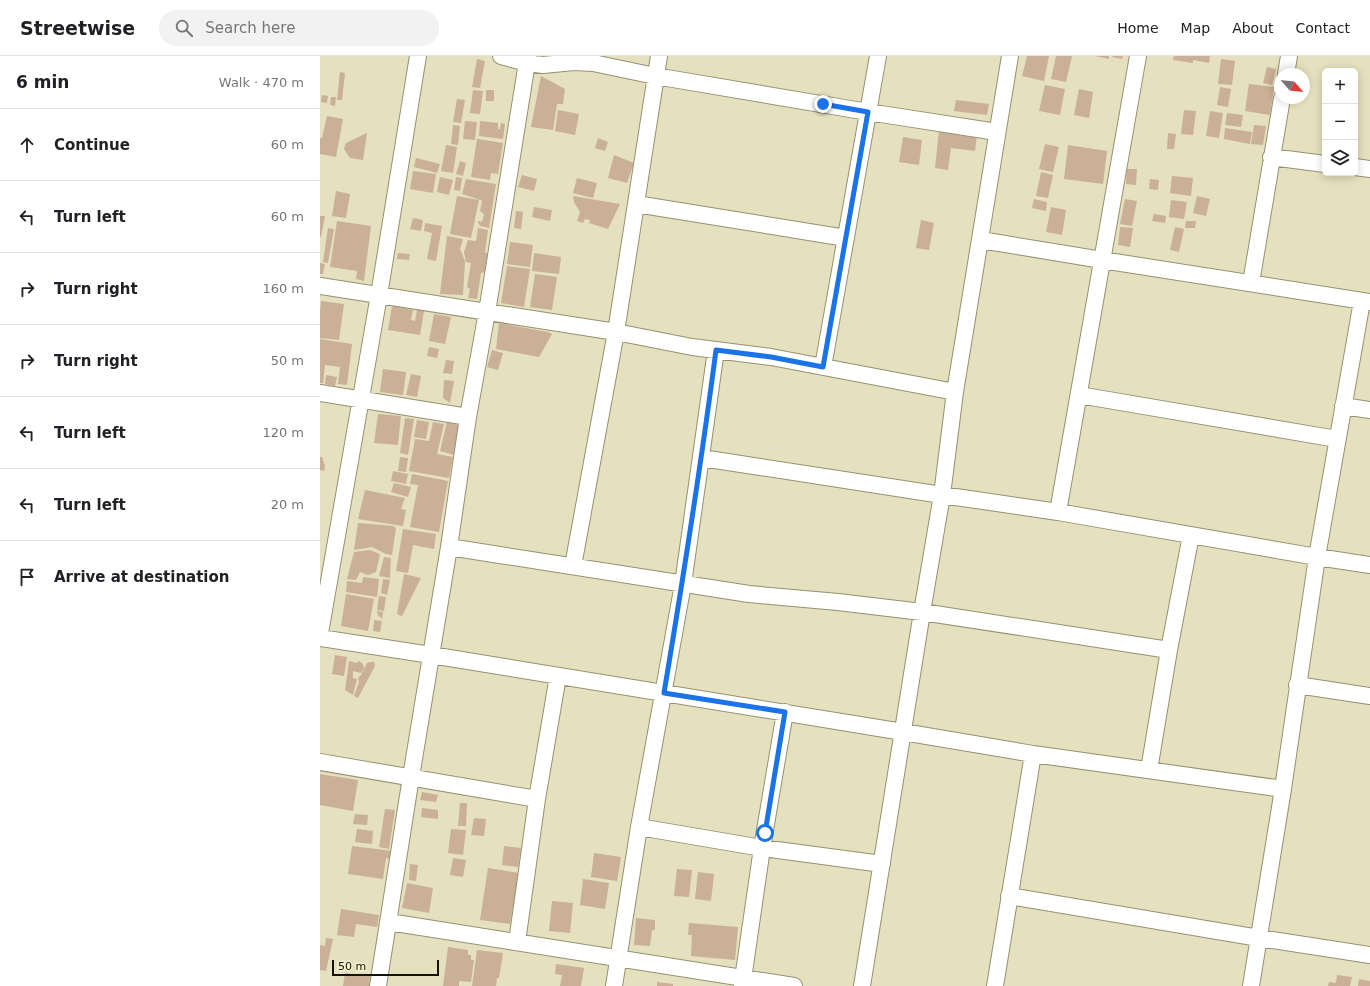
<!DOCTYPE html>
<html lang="en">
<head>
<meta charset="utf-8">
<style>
  :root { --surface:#fff; --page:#f2f2f2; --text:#202124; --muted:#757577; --line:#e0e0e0 }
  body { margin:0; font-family:"DejaVu Sans",sans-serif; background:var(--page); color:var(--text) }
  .controls { position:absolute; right:12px; top:12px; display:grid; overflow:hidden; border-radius:6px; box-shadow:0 2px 10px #0003 }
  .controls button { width:36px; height:36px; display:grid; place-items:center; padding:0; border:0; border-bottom:1px solid var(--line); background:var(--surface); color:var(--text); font:20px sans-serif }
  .compass { position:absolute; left:954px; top:12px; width:36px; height:36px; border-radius:50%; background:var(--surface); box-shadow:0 2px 10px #0003; rotate:118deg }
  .scale { position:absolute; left:12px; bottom:10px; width:107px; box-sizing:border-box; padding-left:4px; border:2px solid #151307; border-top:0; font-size:11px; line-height:14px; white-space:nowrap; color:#151307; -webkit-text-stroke:3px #f2edca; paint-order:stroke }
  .stop { position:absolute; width:12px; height:12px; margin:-9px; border:3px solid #1a73e8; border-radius:50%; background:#fff }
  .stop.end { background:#1a73e8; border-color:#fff; box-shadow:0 1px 4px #0008 }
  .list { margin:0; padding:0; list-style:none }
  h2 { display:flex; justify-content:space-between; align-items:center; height:52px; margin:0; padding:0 16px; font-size:17px }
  h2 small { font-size:13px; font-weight:400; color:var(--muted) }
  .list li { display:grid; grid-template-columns:26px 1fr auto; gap:12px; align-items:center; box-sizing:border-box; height:72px; padding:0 16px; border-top:1px solid var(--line) }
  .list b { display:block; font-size:15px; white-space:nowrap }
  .list em { font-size:13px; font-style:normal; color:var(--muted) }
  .icon { flex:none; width:22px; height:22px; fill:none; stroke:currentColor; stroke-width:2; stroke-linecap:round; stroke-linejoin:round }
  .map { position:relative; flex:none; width:1050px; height:930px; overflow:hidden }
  header { display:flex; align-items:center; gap:24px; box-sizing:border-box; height:56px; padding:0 20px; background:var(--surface); border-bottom:1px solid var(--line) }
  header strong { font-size:19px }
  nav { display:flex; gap:22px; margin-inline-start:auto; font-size:14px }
  .search { width:280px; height:36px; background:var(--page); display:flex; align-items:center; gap:10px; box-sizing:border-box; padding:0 14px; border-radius:22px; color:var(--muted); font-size:15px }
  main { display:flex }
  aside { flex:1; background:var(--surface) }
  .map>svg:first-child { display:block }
  .building { fill:#cab096 }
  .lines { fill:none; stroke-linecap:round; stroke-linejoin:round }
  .street-casing { stroke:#959170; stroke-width:18 }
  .street { stroke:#fff; stroke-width:16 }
  .route { stroke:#1a73e8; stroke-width:5 }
</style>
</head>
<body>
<header>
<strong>Streetwise</strong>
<div class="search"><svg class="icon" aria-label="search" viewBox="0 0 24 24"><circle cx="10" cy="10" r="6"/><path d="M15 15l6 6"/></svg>Search here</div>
<nav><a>Home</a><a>Map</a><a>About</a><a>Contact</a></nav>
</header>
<main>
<aside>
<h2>6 min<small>Walk · 470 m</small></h2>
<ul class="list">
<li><svg class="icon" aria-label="ahead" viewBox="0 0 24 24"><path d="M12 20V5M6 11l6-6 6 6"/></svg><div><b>Continue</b></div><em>60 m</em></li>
<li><svg class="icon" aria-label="left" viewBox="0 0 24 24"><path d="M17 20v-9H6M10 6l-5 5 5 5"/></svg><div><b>Turn left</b></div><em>60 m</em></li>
<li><svg class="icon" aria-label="right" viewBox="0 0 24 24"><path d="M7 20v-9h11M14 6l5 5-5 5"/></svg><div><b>Turn right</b></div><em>160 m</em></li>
<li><svg class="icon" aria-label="right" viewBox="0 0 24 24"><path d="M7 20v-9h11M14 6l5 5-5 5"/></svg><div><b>Turn right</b></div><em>50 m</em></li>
<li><svg class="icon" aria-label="left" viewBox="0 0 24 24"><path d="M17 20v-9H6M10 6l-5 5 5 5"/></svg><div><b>Turn left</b></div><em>120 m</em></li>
<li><svg class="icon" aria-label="left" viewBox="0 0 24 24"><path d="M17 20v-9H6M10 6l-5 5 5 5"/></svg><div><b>Turn left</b></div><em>20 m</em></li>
<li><svg class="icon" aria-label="arrive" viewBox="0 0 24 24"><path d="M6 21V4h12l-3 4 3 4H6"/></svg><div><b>Arrive at destination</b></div></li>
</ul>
</aside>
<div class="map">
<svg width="1050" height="930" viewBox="0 0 1050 930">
  <rect width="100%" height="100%" fill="#e5e0bd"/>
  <path class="building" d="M 707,0 L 729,0 L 724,25 L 702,20 Z
    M 736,0 L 752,0 L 746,26 L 731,23 Z
    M 775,0 L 789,0 L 789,3 Z
    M 793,0 L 803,0 L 802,3 L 792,1 Z
    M 854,0 L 890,0 L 889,7 L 873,4 L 873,7 L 853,4 Z
    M 157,3 L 165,5 L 160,32 L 152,31 Z
    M 901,3 L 915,5 L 912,29 L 898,28 Z
    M 947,11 L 956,13 L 952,29 L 943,27 Z
    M 20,16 L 25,17 L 22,44 L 17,44 Z
    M 221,20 L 245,33 L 243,48 L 237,48 L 233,74 L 211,71 Z
    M 929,28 L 954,31 L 950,59 L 925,55 Z
    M 725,29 L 745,33 L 740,59 L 719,55 Z
    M 900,31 L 911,33 L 908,51 L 897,49 Z
    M 759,33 L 773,36 L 769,62 L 754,59 Z
    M 153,34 L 163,35 L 160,58 L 150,57 Z
    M 166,34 L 174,34 L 174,45 L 166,45 Z
    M 2,39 L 8,40 L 7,47 L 1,46 Z
    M 11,41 L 16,41 L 15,50 L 10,49 Z
    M 137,43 L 145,44 L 141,67 L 133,66 Z
    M 636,44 L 669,48 L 667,59 L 634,55 Z
    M 238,54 L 259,58 L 255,79 L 235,75 Z
    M 864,54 L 876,55 L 873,79 L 861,78 Z
    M 890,55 L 903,57 L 899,82 L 886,80 Z
    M 907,57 L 923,59 L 921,71 L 905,69 Z
    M 7,60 L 23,63 L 16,101 L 0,98 L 0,82 L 2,82 Z
    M 145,65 L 157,66 L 155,84 L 143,83 Z
    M 160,65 L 178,67 L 178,73 L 180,73 L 181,67 L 185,68 L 183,83 L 159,80 Z
    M 133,69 L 140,70 L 138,89 L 131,88 Z
    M 934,69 L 946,70 L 943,89 L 931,88 Z
    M 905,72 L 932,76 L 930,88 L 904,83 Z
    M 619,74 L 657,79 L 655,95 L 631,92 L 628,114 L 615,112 Z
    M 47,77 L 43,104 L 30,102 L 24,93 L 26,87 Z
    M 848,77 L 856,78 L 854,93 L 847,93 Z
    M 583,81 L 602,84 L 599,109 L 579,106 Z
    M 278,82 L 288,86 L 285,95 L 275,92 Z
    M 157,83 L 183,87 L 178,118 L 171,117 L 170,124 L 151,121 Z
    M 725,88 L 739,91 L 733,116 L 719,113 Z
    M 126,89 L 137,91 L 133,117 L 121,115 Z
    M 748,89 L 787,95 L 783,128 L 744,123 Z
    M 294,99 L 314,107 L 307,127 L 288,122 Z
    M 96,102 L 120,108 L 117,117 L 94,111 Z
    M 140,105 L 146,107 L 143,120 L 136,118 Z
    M 807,113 L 817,113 L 816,129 L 806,128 Z
    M 93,115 L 116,118 L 113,137 L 90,133 Z
    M 721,116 L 733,119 L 728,142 L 716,140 Z
    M 202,119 L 217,123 L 214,135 L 198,131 Z
    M 852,120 L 873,122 L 871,140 L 850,137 Z
    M 120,121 L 133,124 L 129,139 L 117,136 Z
    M 136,121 L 142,122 L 140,135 L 134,134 Z
    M 257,122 L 277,127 L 273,142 L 253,137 Z
    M 146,123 L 176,128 L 169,172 L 160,170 L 158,166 L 159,165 L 162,166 L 164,158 L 160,155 L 162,145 L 163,145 L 142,138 Z
    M 830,123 L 839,124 L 838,134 L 829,133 Z
    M 16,135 L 30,138 L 26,162 L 12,160 Z
    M 137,140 L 159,144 L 151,182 L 130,178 Z
    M 253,140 L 300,148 L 288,173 L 269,167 L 270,164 L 265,163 L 263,167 L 257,165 L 260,156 L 254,146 Z
    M 877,140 L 890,143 L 886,160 L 873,157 Z
    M 714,143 L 727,146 L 726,155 L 712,152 Z
    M 805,143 L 817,145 L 812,170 L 800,168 Z
    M 851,144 L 867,146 L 864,163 L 849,161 Z
    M 214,151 L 232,154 L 230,165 L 212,161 Z
    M 731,151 L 746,154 L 742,179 L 726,176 Z
    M 196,155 L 203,156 L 201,173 L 194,172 Z
    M 834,158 L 846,160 L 845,167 L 832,165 Z
    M 0,160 L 5,160 L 1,181 L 0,181 Z
    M 93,162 L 103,164 L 101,175 L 90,173 Z
    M 601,164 L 614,167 L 609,194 L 596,192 Z
    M 17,165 L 51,170 L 44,225 L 36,223 L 37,215 L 10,211 Z
    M 866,165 L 876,165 L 875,172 L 865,172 Z
    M 105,167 L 122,170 L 116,205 L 107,203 L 112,177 L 104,175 Z
    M 800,171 L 813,172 L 810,191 L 798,189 Z
    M 855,171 L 864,173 L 859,196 L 850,194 Z
    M 8,172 L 14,173 L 8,207 L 3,206 Z
    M 158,172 L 168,174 L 165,196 L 168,198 L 165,216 L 161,217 L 157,243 L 148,242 L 150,233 L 147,231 L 151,207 L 146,206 L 144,196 L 148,184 L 156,185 Z
    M 127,180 L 143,183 L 140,193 L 145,205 L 143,239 L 120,238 Z
    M 190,186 L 213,189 L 210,211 L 187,208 Z
    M 78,197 L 90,198 L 89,204 L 77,203 Z
    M 214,197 L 241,201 L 239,218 L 212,215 Z
    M 0,207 L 5,208 L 3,218 L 0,218 Z
    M 187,210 L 210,213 L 204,251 L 181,247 Z
    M 215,218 L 237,221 L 232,254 L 210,251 Z
    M 1,245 L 24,248 L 19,284 L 0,282 L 0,256 Z
    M 72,250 L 93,254 L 91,264 L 95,265 L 97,254 L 104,255 L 100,279 L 68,274 Z
    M 114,258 L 131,261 L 125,288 L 109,285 Z
    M 179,267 L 228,276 L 232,278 L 219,301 L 176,293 Z
    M 0,283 L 32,288 L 27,329 L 18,328 L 20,311 L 5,309 L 3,327 L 0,327 Z
    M 109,291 L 119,293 L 117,302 L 107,300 Z
    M 172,294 L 183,297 L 178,314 L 167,311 Z
    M 126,304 L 134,305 L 132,318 L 123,317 Z
    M 63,313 L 86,316 L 83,339 L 60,336 Z
    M 91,318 L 101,320 L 97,341 L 86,339 Z
    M 6,319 L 17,321 L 15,330 L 5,328 Z
    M 124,324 L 134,325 L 130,347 L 123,342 Z
    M 58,358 L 81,360 L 78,389 L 54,387 Z
    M 85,362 L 94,363 L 88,399 L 80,397 Z
    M 97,364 L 109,366 L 106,383 L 94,381 Z
    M 113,366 L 124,368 L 117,398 L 133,401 L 129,422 L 89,415 L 95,383 L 109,385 Z
    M 127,366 L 141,370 L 134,399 L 120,395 Z
    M 0,401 L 2,401 L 5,410 L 4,415 L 0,414 Z
    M 80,401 L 88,402 L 86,416 L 78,415 Z
    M 73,415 L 88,418 L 86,428 L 71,425 Z
    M 92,418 L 128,425 L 119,476 L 90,471 L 98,429 L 90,428 Z
    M 74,427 L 91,431 L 88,441 L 71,436 Z
    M 45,434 L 85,442 L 81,453 L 86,454 L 83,470 L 38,463 Z
    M 38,467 L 73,470 L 76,472 L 72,499 L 66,498 L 52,491 L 34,494 Z
    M 83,473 L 116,478 L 114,493 L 93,489 L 88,517 L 76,515 Z
    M 50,494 L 60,498 L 56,516 L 48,519 L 40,516 L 36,524 L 27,523 L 34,496 Z
    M 64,501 L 71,502 L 70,522 L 59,520 Z
    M 84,518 L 101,522 L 82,560 L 77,558 Z
    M 43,521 L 59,523 L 57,541 L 26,536 L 27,525 L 42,527 Z
    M 63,523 L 70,524 L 67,539 L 61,537 Z
    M 26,538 L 54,543 L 48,575 L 21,570 Z
    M 59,540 L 66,541 L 64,555 L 57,554 Z
    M 57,555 L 63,556 L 62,563 L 58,559 Z
    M 54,564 L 62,565 L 60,576 L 53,575 Z
    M 15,599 L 27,601 L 24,620 L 12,618 Z
    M 29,605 L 37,607 L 39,605 L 43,608 L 44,612 L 41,617 L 33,615 L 33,622 L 37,623 L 33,639 L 25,634 Z
    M 50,606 L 54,606 L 55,610 L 38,642 L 34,640 L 39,626 L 38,622 L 41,619 L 47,607 Z
    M 0,718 L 38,724 L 33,755 L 0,749 Z
    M 102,736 L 118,739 L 116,746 L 100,744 Z
    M 140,747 L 147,747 L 146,770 L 138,770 Z
    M 102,752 L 118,754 L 118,763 L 101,761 Z
    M 65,753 L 75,754 L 69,793 L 59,791 Z
    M 35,758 L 48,759 L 47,769 L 33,768 Z
    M 154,762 L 166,763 L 164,780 L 151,779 Z
    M 37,773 L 53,775 L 52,788 L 35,786 Z
    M 131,773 L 146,774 L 143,799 L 128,797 Z
    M 32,790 L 73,795 L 71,803 L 66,802 L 63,823 L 28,818 Z
    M 184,790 L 201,792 L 198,811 L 182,809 Z
    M 274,797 L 301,801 L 297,825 L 271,821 Z
    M 133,802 L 146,804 L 143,821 L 130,819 Z
    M 90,808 L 98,809 L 96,825 L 89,824 Z
    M 168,812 L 199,817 L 190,868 L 160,864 Z
    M 357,813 L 372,814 L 369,841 L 354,840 Z
    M 378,816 L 394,818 L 391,845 L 375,843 Z
    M 263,823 L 289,827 L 285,853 L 260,849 Z
    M 87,827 L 113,832 L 109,857 L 82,852 Z
    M 232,845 L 253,847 L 250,877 L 229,875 Z
    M 21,853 L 59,859 L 57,871 L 36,868 L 34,881 L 17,879 Z
    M 316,862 L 335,864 L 335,874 L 332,874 L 330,890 L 314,889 Z
    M 369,867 L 418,871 L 415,904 L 371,900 L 372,879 L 368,879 Z
    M 6,882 L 13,883 L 6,915 L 0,914 L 0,889 L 5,890 Z
    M 128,891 L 148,894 L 148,899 L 151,899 L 151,904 L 154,904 L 151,926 L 139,925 L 139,930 L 123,930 Z
    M 157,894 L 183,897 L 179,922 L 177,922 L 176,930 L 152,930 Z
    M 236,908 L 264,912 L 261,930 L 240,930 L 242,919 L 235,918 Z
    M 25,917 L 50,920 L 49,930 L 23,930 Z
    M 1017,919 L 1032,921 L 1030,930 L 1008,930 L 1009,926 L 1016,927 Z
    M 1039,923 L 1050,925 L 1050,930 L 1038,930 Z
    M 337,926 L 353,928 L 353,930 L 337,930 Z"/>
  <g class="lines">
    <g class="street-casing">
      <path id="street" d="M 181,0 L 207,7 L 223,9 L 254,6 L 273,7 L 335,20 L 548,56 L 677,76
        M 966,18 L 969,0
        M 951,101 L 1005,108
        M 1035,111 L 1050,113
        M 316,148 L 526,182
        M 661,184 L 782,204 L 1050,246
        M 931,227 L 962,42
        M 0,230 L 296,276 L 372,291 L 451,301 L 635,336
        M 503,311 L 558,0
        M 0,337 L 148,361
        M 759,339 L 1017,383
        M 1023,350 L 1050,354
        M 382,402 L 622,439 L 738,456 L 997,501 L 1050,509
        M 738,456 L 818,0
        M 129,491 L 429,538 L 518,546 L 602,556 L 849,594
        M 253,510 L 296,276 L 339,0
        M 0,577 L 59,239 L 98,0
        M 0,582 L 111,599 L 583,676 L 713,698 L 963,733
        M 977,629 L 1050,640
        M 0,706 L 217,743
        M 829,714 L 849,594 L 871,479
        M 319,771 L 442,792 L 562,808
        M 689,840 L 939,882 L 1050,899
        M 69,866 L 474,930
        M 197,886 L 217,743 L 238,620
        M 58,930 L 91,721 L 129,491 L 148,361 L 167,256 L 208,0
        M 294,930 L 319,771 L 363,528 L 396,294
        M 422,930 L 442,792 L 465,656
        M 542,930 L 602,556 L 622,439 L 635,336 L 690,0
        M 675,930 L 713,698
        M 931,930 L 963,733 L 997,501 L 1042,245"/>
    </g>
    <use href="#street" class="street"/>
  </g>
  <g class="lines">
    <path class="route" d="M 445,777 L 465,656 L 344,637 C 363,523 381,409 396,294 L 451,301 L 503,311 L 548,56 L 503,48"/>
  </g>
</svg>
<div class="controls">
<button>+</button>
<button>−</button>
<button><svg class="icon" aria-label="layers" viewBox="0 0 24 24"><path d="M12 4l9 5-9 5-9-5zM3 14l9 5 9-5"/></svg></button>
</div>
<svg class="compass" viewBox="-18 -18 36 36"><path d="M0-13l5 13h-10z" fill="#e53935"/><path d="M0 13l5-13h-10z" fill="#757577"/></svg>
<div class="scale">50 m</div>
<div class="stop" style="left:445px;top:777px"></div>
<div class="stop end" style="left:503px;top:48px"></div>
</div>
</main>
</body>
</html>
